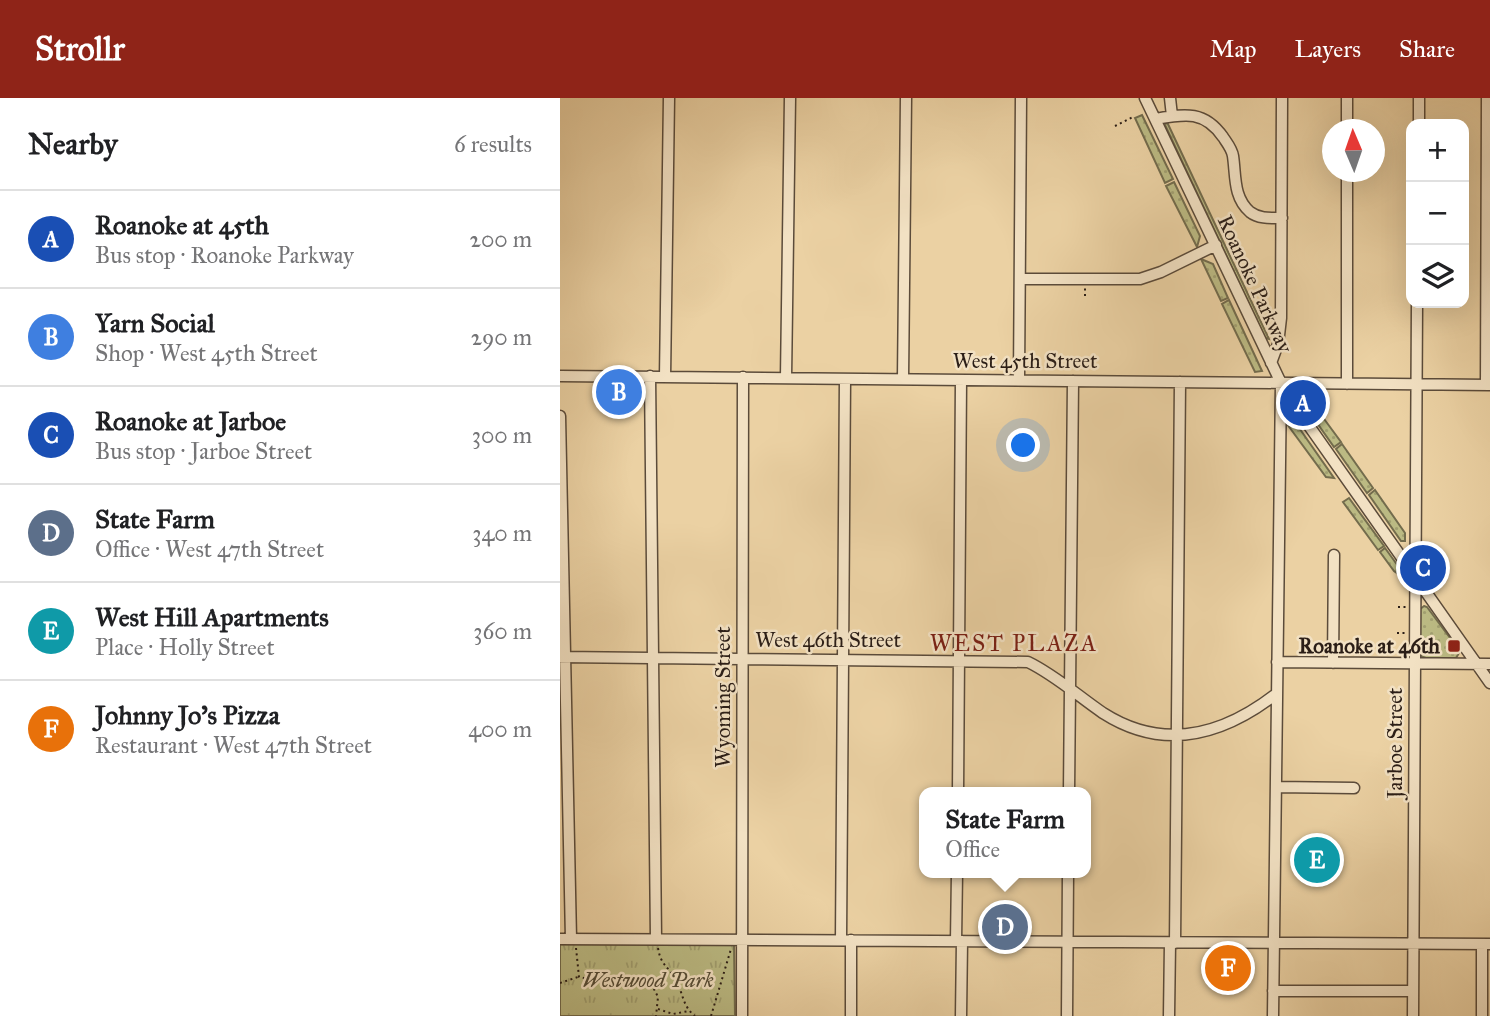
<!DOCTYPE html>
<html lang="en">
<head>
<meta charset="utf-8">
<style>
  :root { --surface:#fff; --page:#f2f2f2; --text:#202124; --muted:#757577; --line:#e0e0e0; --accent:#8f2418 }
  body { margin:0; font-family:"IM FELL Great Primer",serif; background:var(--page); color:var(--text) }
  .controls { position:absolute; right:21px; top:21px; display:grid; overflow:hidden; border-radius:14px; box-shadow:0 7px 28px #0002 }
  .controls button { width:63px; height:63px; display:grid; place-items:center; padding:0; border:0; border-bottom:2px solid var(--line); background:var(--surface); color:var(--text); font:35px sans-serif }
  .compass { position:absolute; left:762px; top:21px; width:63px; height:63px; border-radius:50%; background:var(--surface); box-shadow:0 7px 28px #0002; rotate:358deg }
  .you { position:absolute; left:464px; top:348px; width:24px; height:24px; margin:-18px; border:5px solid #fff; border-radius:50%; background:#1a73e8; box-shadow:0 0 0 10px #1a73e833 }
  .badge { display:grid; place-items:center; width:46px; height:46px; border-radius:50%; background:var(--accent); color:#fff; font-size:23px; font-weight:700 }
  .pin { position:absolute; translate:-50% -50%; border:4px solid #fff; box-shadow:0 2px 7px #0006 }
  .popup { position:absolute; left:359px; top:689px; width:172px; height:91px; box-sizing:border-box; display:grid; place-content:center; border-radius:14px; background:var(--surface); filter:drop-shadow(0 2px 5px #0005); font-size:23px; white-space:nowrap; color:var(--muted) }
  .popup b { font-size:26px; color:var(--text) }
  .popup::after { content:''; position:absolute; left:50%; top:100%; margin-left:-14px; border:14px solid transparent; border-top-color:var(--surface) }
  .list { margin:0; padding:0; list-style:none }
  h2 { display:flex; justify-content:space-between; align-items:center; height:91px; margin:0; padding:0 28px; font-size:30px }
  h2 small { font-size:23px; font-weight:400; color:var(--muted) }
  .list li { display:grid; grid-template-columns:46px 1fr auto; gap:21px; align-items:center; box-sizing:border-box; height:98px; padding:0 28px; border-top:2px solid var(--line) }
  .list b { display:block; font-size:26px; white-space:nowrap }
  .list p { margin:0; font-size:23px; white-space:nowrap; color:var(--muted) }
  .list em { font-size:23px; font-style:normal; color:var(--muted) }
  .icon { flex:none; width:38px; height:38px; fill:none; stroke:currentColor; stroke-width:2; stroke-linecap:round; stroke-linejoin:round }
  .map { position:relative; flex:none; width:930px; height:918px; overflow:hidden }
  header { display:flex; align-items:center; gap:42px; box-sizing:border-box; height:98px; padding:0 35px; background:var(--accent); color:#fff }
  header strong { font-size:33px }
  nav { display:flex; gap:38px; margin-inline-start:auto; font-size:24px }
  main { display:flex }
  aside { flex:1; background:var(--surface) }
  .map>svg:first-child { display:block }
  .grass { fill:url(#grass-dots); stroke:#736c4d; stroke-width:2 }
  .park { fill:url(#park-tufts); stroke:#736c4d; stroke-width:2 }
  .lines { fill:none; stroke-linecap:round; stroke-linejoin:round }
  .minor-casing { stroke:#5b4b3a; stroke-width:13 }
  .path { stroke:#2b1e17; stroke-width:2; stroke-dasharray:2 3.5; stroke-linecap:butt }
  .minor { stroke:#f2e1c3; stroke-width:10 }
  .poi-dot { fill:#8f2418; stroke:#f2e1c3; stroke-width:2.5 }
  .labels { text-anchor:middle; stroke-width:5; stroke-linejoin:round; paint-order:stroke }
  .street-label { font-size:21px; fill:#2b1e17; stroke:#f2e1c3 }
  .poi-label { font-size:21px; font-weight:bold; fill:#2b1e17; stroke:#f2e1c3; text-anchor:end }
  .park-label { font-size:21px; font-style:italic; fill:#564d37; stroke:#f2e1c3 }
  .neighbourhood-label { font-size:23px; letter-spacing:2px; fill:#7a1f14; stroke:#f2e1c3 }
</style>
</head>
<body>
<header>
<strong>Strollr</strong>
<nav><a>Map</a><a>Layers</a><a>Share</a></nav>
</header>
<main>
<aside>
<h2>Nearby<small>6 results</small></h2>
<ul class="list">
<li><span class="badge" style="background:#1a4fb4">A</span><div><b>Roanoke at 45th</b><p>Bus stop · Roanoke Parkway</p></div><em>200 m</em></li>
<li><span class="badge" style="background:#3f7fe0">B</span><div><b>Yarn Social</b><p>Shop · West 45th Street</p></div><em>290 m</em></li>
<li><span class="badge" style="background:#1a4fb4">C</span><div><b>Roanoke at Jarboe</b><p>Bus stop · Jarboe Street</p></div><em>300 m</em></li>
<li><span class="badge" style="background:#5c6f8a">D</span><div><b>State Farm</b><p>Office · West 47th Street</p></div><em>340 m</em></li>
<li><span class="badge" style="background:#0f9aa8">E</span><div><b>West Hill Apartments</b><p>Place · Holly Street</p></div><em>360 m</em></li>
<li><span class="badge" style="background:#e8710a">F</span><div><b>Johnny Jo's Pizza</b><p>Restaurant · West 47th Street</p></div><em>400 m</em></li>
</ul>
</aside>
<div class="map">
<svg width="930" height="918" viewBox="0 0 930 918">
  <defs>
    <pattern id="grass-dots" width="8" height="8" patternUnits="userSpaceOnUse" patternTransform="scale(1.75)"><rect width="8" height="8" fill="#bbba83"/><path d="M2 2h.1M6 6h.1" fill="none" stroke="#a19f70" stroke-width="1.8" stroke-linecap="round"/></pattern>
    <pattern id="park-tufts" width="24" height="20" patternUnits="userSpaceOnUse" patternTransform="scale(1.75)"><rect width="24" height="20" fill="#bbba83"/><path d="M3 7l-1-3M5 7V3M7 7l1-3M15 17l-1-3M17 17v-4M19 17l1-3" fill="none" stroke="#a19f70"/></pattern>
  </defs>
  <rect width="100%" height="100%" fill="#ebd1a3"/>
  <filter id="stains"><feTurbulence type="fractalNoise" baseFrequency=".00286" numOctaves="4"/><feColorMatrix values="0 0 0 0 .2 0 0 0 0 .09 0 0 0 0 .02 0 0 0 .5 -.17"/></filter>
  <radialGradient id="worn" r=".72"><stop offset=".6" stop-color="#630" stop-opacity="0"/><stop offset="1" stop-color="#630" stop-opacity=".3"/></radialGradient>
  <path class="grass" d="M 582,17 L 613,81 L 605,85 L 575,20 Z
    M 607,24 L 709,241 L 705,240 L 605,27 Z
    M 614,84 L 640,138 L 637,149 L 606,88 Z
    M 641,161 L 653,166 L 668,200 L 661,203 Z
    M 669,202 L 702,273 L 695,274 L 662,206 Z
    M 745,295 L 781,344 L 774,349 L 748,312 L 751,309 L 742,300 Z
    M 727,317 L 730,317 L 774,380 L 766,379 L 727,326 Z
    M 782,346 L 813,390 L 807,395 L 776,351 Z
    M 815,392 L 845,435 L 845,443 L 841,443 L 809,397 Z
    M 789,400 L 824,448 L 818,452 L 783,404 Z
    M 825,450 L 846,479 L 845,481 L 834,473 L 820,454 Z
    M 864,508 L 867,509 L 899,552 L 899,555 L 896,560 L 866,560 L 860,558 L 859,512 Z"/>
  <path class="park" d="M 0,846 L 174,847 L 175,918 L 0,918 Z"/>
  <g class="lines">
    <g class="minor-casing">
      <path id="minor" d="M 585,0 L 721,285 L 735,308 L 930,585
        M 610,0 L 612,18
        M 787,0 L 787,32
        M 595,21 C 625,16 644,12 663,39 C 667,45 672,51 673,58 C 676,78 673,99 690,114 C 699,121 711,120 722,120
        M 859,26 L 859,0
        M 787,74 L 787,286
        M 460,181 L 580,181 L 601,174 L 656,147
        M 711,265 L 718,246 L 721,220 L 722,0
        M 0,278 L 930,287
        M 90,278 L 96,841
        M 105,279 L 109,0
        M 226,280 L 230,0
        M 343,281 L 346,0
        M 459,282 L 461,0
        M 926,287 L 927,0
        M 0,318 L 11,841
        M 0,559 L 468,564 C 495,577 518,598 543,615 C 604,654 663,637 716,596
        M 717,564 L 930,566
        M 773,565 L 774,457
        M 716,689 L 794,690
        M 398,694 L 401,282
        M 509,694 L 513,283
        M 0,841 L 930,846
        M 281,842 L 285,281
        M 396,843 L 397,775
        M 615,845 L 620,284
        M 713,893 L 853,893
        M 182,918 L 183,279
        M 291,918 L 291,842
        M 401,918 L 402,843
        M 507,918 L 508,775
        M 609,918 L 610,845
        M 713,918 L 721,285
        M 853,918 L 857,205
        M 922,918 L 922,846"/>
    </g>
    <path class="path" d="M 555,28 L 573,19
      M 525,198 L 525,190
      M 838,509 L 846,509
      M 837,535 L 846,535
      M 16,850 L 19,879 L 50,885 L 78,879 L 91,885 L 98,899 L 96,918
      M 98,850 C 101,869 110,869 117,884 C 123,896 123,909 135,918
      M 0,885 L 18,879
      M 98,911 L 113,916 L 129,913
      M 151,918 L 171,851"/>
    <use href="#minor" class="minor"/>
  </g>
  <rect class="poi-dot" x="887" y="541" width="14" height="14" rx="3.5"/>
  <g class="labels">
    <g class="street-label">
      <text transform="translate(695 186) rotate(65)" y="7">Roanoke Parkway</text>
      <text x="465" y="270">West 45th Street</text>
      <text x="268" y="549">West 46th Street</text>
      <text transform="translate(163 599) rotate(-90)" y="7">Wyoming Street</text>
      <text transform="translate(835 645) rotate(-90)" y="7">Jarboe Street</text>
    </g>
    <g class="poi-label">
      <text x="880" y="555">Roanoke at 46th</text>
    </g>
    <g class="park-label">
      <text x="88" y="889">Westwood Park</text>
    </g>
    <g class="neighbourhood-label">
      <text x="454" y="553">WEST PLAZA</text>
    </g>
  </g>
  <rect width="100%" height="100%" filter="url(#stains)"/>
  <rect width="100%" height="100%" fill="url(#worn)"/>
</svg>
<div class="controls">
<button>+</button>
<button>−</button>
<button><svg class="icon" aria-label="layers" viewBox="0 0 24 24"><path d="M12 4l9 5-9 5-9-5zM3 14l9 5 9-5"/></svg></button>
</div>
<svg class="compass" viewBox="-18 -18 36 36"><path d="M0-13l5 13h-10z" fill="#e53935"/><path d="M0 13l5-13h-10z" fill="#757577"/></svg>
<div class="you"></div>
<div class="pin badge" style="left:743px;top:305px;background:#1a4fb4">A</div>
<div class="pin badge" style="left:59px;top:294px;background:#3f7fe0">B</div>
<div class="pin badge" style="left:863px;top:470px;background:#1a4fb4">C</div>
<div class="pin badge" style="left:445px;top:829px;background:#5c6f8a">D</div>
<div class="popup"><b>State Farm</b>Office</div>
<div class="pin badge" style="left:757px;top:762px;background:#0f9aa8">E</div>
<div class="pin badge" style="left:668px;top:870px;background:#e8710a">F</div>
</div>
</main>
</body>
</html>
